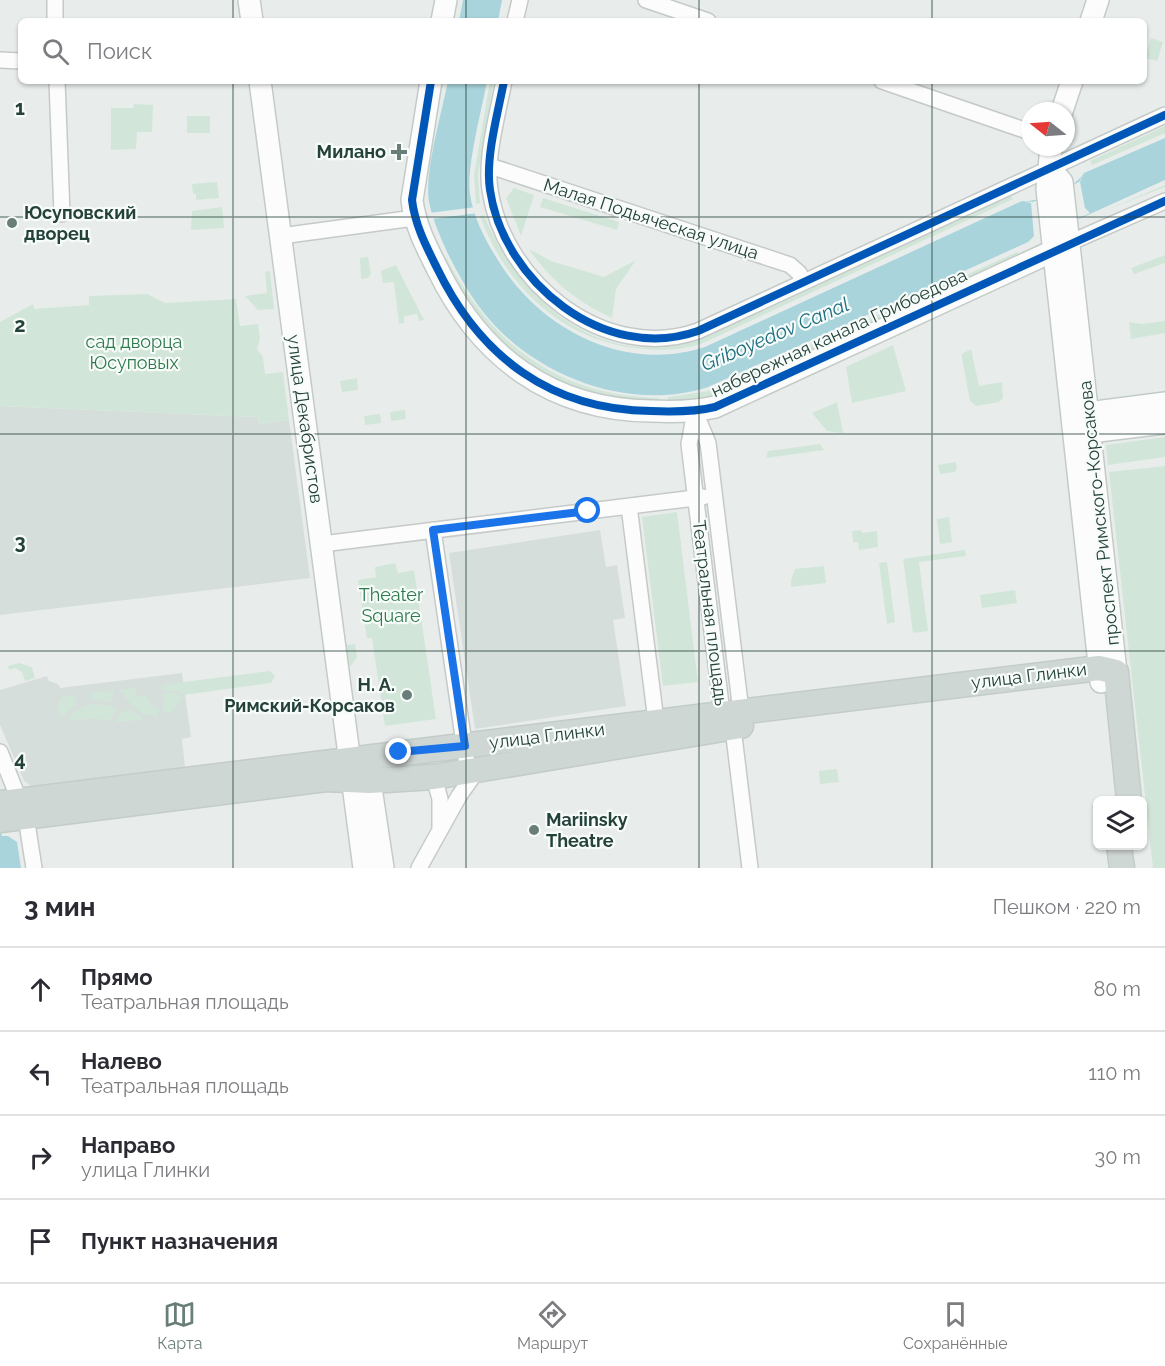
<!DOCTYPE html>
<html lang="ru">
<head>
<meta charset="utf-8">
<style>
  :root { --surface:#fff; --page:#f2f2f3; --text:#2b2b33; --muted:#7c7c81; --line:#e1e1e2; --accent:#697e78 }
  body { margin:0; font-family:Raleway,sans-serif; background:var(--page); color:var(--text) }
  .controls { position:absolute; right:18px; bottom:18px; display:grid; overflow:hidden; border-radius:9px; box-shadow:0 2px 4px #0004 }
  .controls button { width:54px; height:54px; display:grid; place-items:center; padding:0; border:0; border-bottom:2px solid var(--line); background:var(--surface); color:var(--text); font:30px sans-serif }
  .compass { position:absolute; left:1021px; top:102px; width:54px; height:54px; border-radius:50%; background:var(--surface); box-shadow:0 2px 4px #0004; rotate:287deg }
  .stop { position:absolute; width:18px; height:18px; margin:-14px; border:4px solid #1a73e8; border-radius:50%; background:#fff }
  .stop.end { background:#1a73e8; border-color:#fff; box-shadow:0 2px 6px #0008 }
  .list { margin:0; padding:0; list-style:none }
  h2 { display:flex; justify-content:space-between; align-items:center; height:78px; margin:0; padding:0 24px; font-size:26px }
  h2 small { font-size:20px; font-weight:400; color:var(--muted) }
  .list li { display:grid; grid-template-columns:39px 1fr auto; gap:18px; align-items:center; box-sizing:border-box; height:84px; padding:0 24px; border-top:2px solid var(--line) }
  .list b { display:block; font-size:22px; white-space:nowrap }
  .list p { margin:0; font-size:20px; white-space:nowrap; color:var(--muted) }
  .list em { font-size:20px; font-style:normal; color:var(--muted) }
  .icon { flex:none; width:33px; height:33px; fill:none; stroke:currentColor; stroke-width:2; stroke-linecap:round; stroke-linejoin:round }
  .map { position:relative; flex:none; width:1165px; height:868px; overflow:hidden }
  .search { position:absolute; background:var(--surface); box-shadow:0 2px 4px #0004; left:18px; right:18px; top:18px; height:66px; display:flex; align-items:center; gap:15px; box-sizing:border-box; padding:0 21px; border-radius:9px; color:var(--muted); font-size:22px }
  .sheet { height:414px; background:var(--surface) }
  nav { display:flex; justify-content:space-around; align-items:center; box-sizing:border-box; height:84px; border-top:2px solid var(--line); background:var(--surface); font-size:16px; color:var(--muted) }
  nav a { display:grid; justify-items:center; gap:3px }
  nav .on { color:var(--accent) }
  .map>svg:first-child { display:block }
  .built { fill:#d6dedb }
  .green { fill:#d1e6d8 }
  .water { fill:#a9d4db }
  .pier { fill:#e8edeb }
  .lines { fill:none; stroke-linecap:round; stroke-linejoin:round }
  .street-casing { stroke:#c5cac8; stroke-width:18 }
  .secondary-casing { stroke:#c3cbc8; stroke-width:24 }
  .primary-casing { stroke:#c3ccc9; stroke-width:27 }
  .street { stroke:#fcfcfc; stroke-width:15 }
  .secondary { stroke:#fcfcfc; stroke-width:21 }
  .primary { stroke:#cfd7d5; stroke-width:24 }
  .cycleway-casing { stroke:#f7fbf9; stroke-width:11 }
  .cycleway { stroke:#0057b8; stroke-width:8 }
  .route { stroke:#1a73e8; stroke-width:8 }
  .grid { fill:none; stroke:#24423a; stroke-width:1.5; stroke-opacity:0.55 }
  .poi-dot { fill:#697e78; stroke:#f7fbf9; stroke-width:2 }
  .labels { text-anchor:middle; stroke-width:4.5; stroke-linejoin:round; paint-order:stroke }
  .poi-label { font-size:18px; font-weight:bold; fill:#24423a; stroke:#f7fbf9; text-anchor:end }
  .street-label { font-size:18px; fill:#24423a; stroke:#f7fbf9 }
  .park-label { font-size:18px; fill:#2d7a4b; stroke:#f7fbf9 }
  .water-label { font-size:20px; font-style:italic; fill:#1c6f80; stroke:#f7fbf9 }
  .grid-label { font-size:20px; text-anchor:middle; font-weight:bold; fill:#24423a; stroke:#f7fbf9; stroke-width:4.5; stroke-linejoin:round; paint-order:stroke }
</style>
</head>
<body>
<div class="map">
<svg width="1165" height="868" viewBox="0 0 1165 868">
  <rect width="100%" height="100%" fill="#e8edeb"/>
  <path class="built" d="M 0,406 L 258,417 L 259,424 L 289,420 L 310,578 L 0,615 Z
    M 600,530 L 606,567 L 617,565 L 625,618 L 613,620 L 626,706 L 475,729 L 449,553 Z
    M 182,673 L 191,737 L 182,739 L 185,767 L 31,786 L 24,781 L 0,725 L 0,690 L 47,676 L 49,681 L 58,684 L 60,688 Z"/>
  <path class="green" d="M 1151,38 L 1163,42 L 1157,61 L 1145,58 Z
    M 490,81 L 494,81 L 478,175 L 480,203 L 476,204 L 474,175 Z
    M 134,104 L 153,105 L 152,132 L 137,132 L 136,149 L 111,150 L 111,108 L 133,108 Z
    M 187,116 L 210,116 L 210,133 L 187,133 Z
    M 1165,126 L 1165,133 L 1092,165 L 1090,161 Z
    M 217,182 L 219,198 L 196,200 L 196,194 L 193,194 L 192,184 Z
    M 1165,185 L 1165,187 L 1099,213 Z
    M 514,188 L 534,195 L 521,236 L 506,198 Z
    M 1010,195 L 1013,199 L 703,343 C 684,350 664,351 644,349 C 565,343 507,289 480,216 L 484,215 C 519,302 603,373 702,339 Z
    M 543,198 L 619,222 L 617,230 L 540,207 Z
    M 222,207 L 224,228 L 191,230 L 192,211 Z
    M 529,249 L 551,261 L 604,277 L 636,260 L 616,289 L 612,318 C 577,302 551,281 529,249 Z
    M 1017,252 L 1019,257 L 712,398 L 668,405 L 668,397 L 709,391 Z
    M 1165,255 L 1165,263 L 1134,274 L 1131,268 Z
    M 368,257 L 371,274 L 368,278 L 361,279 L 360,258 Z
    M 446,257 C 491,345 559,396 659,398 L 659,404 C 590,400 532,378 484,326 C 467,308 455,281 441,260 Z
    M 396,265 L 424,320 L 419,321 L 417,314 L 404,316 L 404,323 L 399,324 L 394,282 L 383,283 L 381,271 Z
    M 270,271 L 274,309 L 258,310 L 245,296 L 267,293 L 265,272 Z
    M 147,294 L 165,303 L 236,299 L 240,326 L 258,324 L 260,339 L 257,349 L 263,357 L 265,374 L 283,372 L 289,420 L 259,424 L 258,417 L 0,406 L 0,322 L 33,304 L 34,309 L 89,305 L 89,296 Z
    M 1165,321 L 1165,333 L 1131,339 L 1129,322 L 1142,324 Z
    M 893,345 L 906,391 L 852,403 L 846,367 Z
    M 971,349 L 979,386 L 1002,382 L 1003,398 L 999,402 L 976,406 L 970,401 L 962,358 L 962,354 Z
    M 357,378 L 358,390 L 342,392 L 340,381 Z
    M 837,402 L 843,433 L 827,431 L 812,413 Z
    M 405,410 L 406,419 L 391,421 L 390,412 Z
    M 380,414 L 381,423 L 365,425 L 364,416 Z
    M 1165,437 L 1165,457 L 1108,465 L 1106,445 Z
    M 820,444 L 824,450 L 766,458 L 768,451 Z
    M 956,462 L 957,469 L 955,472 L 940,474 L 938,465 Z
    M 1165,466 L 1165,868 L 1153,868 L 1109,472 Z
    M 677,512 L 698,682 L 663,686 L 642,517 Z
    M 949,517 L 952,542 L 940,544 L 937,519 Z
    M 861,530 L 862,533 L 877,531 L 878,547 L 859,550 L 858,542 L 853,542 L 852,531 Z
    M 965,550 L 966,556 L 919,562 L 928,631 L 913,633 L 903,559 Z
    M 887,562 L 895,622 L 887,624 L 879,563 Z
    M 395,563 L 398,573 L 414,570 L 436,719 L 385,726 L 372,638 L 367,638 L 358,580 L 376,577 L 375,567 Z
    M 824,566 L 826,583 L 791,587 L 791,580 L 795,569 Z
    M 1015,590 L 1017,603 L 982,608 L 980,595 Z
    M 355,644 L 357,657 L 351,666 L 348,664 L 346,645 Z
    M 19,663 L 32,667 L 35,678 L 25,681 L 22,672 L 15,668 L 9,670 L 8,666 Z
    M 270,671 L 275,676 L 271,683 L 184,695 L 178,691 L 162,691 L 161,685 Z
    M 135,688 L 136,696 L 146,695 L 152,707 L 159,708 L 157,716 C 142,718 128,702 120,690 Z
    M 115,691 L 110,702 L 92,699 L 91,693 Z
    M 164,693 L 176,693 L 183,698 L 171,714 L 163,711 Z
    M 75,696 L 76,704 L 62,718 L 57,706 L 62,697 Z
    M 94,704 L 112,706 L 117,711 L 108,721 L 95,718 L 69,721 C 73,709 82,706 94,704 Z
    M 130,710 L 143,718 L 142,720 L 115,722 L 121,712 Z
    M 837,769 L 839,782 L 820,784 L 819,771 Z"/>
  <path class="water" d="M 463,0 L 502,0 L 498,21 L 459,21 Z
    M 448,81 L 487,81 C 482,109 466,168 470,194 C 473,216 484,238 496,257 C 537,327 622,374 705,347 L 1022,201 C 1041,202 1074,189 1084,173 L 1165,138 L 1165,180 L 708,387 C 632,412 540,378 489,319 C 473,301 461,279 450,258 C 442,241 433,221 429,202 C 424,173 442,112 448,81 Z
    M 0,830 L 2,836 L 8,836 L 17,842 L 21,868 L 0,868 Z"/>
  <path class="pier" d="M 1084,173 L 1080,182 L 1085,208 L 1090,213 L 1027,243 L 1034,236 L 1031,203 L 1022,201 L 1033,202 L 1079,182 Z
    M 476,207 L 478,213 L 431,219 L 429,213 Z"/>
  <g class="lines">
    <g class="street-casing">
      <path id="street" d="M 55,0 L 55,21
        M 646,0 L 708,21
        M 515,21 L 520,0
        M 0,60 L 21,61
        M 57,81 L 62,214
        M 504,81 C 498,113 485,158 490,190 C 503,281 604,364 698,331 L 1165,115
        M 882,81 L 1030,132
        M 490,166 L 790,265 L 799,273 L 804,282
        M 281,236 L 414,218
        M 1069,243 L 1165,201
        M 695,411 L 689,444 L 722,713 L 733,728 L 750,868
        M 695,412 L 708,443 L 742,719
        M 629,506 L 657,729
        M 433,530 L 468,771
        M 322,544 L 703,497
        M 0,752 L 26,817 L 34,868
        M 434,777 L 440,799 L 440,828
        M 419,868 L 459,796 L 478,769"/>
    </g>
    <g class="secondary-casing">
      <path id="secondary" d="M 249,0 L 252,21
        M 442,21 L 446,0
        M 1091,21 L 1098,0
        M 260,81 L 364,868
        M 431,81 L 412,200 C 415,225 426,246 437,268 C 480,357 551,410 651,411 C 673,412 694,412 715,407 L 1066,245
        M 1062,111 L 1072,81
        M 1050,168 L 1062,182 L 1067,227 L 1116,672 L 1101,682 L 1047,189 L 1051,147
        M 1076,420 L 1088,413 L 1165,403
        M 1078,425 L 1090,432 L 1165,423
        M 361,769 L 370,781 L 383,868"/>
    </g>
    <g class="primary-casing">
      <path id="primary" d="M 0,803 C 366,757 733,713 1099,668 L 1116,672 L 1129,800
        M 0,820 L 326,779 L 370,781 L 434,777 L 741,726
        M 1119,846 L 1122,868"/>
    </g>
    <use href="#street" class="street"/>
    <use href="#secondary" class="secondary"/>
    <use href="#primary" class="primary"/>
    <g class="cycleway-casing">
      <path id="cycleway" d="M 431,81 L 412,200 C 415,225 426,246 437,268 C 480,357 551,410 651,411 C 673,412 694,412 715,407 L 1165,201
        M 504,81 C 498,113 485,158 490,190 C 503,281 604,364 698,331 L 1165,115"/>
    </g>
    <use href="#cycleway" class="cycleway"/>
  </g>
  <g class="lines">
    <path class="route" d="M 399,752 L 465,746 L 433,530 L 588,511"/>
  </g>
  <path class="grid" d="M 233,0 L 233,21M 466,0 L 466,21M 699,0 L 699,21M 932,0 L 932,21M 233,81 L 233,868M 466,81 L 466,868M 699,81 L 699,868M 932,81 L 932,868M 0,217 L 1165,217M 0,434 L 1165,434M 0,651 L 1165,651"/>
  <g class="poi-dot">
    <path d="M396 143h6v6h6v6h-6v6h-6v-6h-6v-6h6z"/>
    <circle cx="12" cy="223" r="6"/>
    <circle cx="407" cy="695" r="6"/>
    <circle cx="534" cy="830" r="6"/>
  </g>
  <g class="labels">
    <g class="poi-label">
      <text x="386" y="158">Милано</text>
      <text x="24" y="219" text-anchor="start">Юсуповский<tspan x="24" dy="21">дворец</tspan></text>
      <text x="395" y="691">Н. А.<tspan x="395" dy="21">Римский-Корсаков</tspan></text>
      <text x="546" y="826" text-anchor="start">Mariinsky<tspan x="546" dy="21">Theatre</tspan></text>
    </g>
    <g class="street-label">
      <text transform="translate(651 219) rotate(18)" y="6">Малая Подьяческая улица</text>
      <text transform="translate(839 333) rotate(-25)" y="6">набережная канала Грибоедова</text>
      <text transform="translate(305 419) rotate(82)" y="6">улица Декабристов</text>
      <text transform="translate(1099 513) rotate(-96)" y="6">проспект Римского-Корсакова</text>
      <text transform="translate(710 613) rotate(83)" y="6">Театральная площадь</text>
      <text transform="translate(1029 676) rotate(-7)" y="6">улица Глинки</text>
      <text transform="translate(547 736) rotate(-7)" y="6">улица Глинки</text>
    </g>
    <g class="park-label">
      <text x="134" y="348">сад дворца<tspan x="134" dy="21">Юсуповых</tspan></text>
      <text x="391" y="601">Theater<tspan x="391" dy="21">Square</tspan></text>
    </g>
    <g class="water-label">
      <text transform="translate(775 334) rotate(-23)" y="7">Griboyedov Canal</text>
    </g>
  </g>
  <g class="grid-label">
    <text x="20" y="115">1</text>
    <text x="20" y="332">2</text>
    <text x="20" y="549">3</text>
    <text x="20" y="766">4</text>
  </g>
</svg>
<div class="controls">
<button><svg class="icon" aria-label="layers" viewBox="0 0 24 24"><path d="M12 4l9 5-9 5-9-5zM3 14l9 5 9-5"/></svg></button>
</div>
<svg class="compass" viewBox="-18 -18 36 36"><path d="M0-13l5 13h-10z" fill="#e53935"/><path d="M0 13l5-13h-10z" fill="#7c7c81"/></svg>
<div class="stop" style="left:588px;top:511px"></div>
<div class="stop end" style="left:399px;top:752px"></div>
<div class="search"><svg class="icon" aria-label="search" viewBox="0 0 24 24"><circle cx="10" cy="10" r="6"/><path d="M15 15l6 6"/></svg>Поиск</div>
</div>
<section class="sheet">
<h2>3 мин<small>Пешком · 220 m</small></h2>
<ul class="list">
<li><svg class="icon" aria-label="ahead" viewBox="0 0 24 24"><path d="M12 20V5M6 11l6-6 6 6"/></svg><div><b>Прямо</b><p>Театральная площадь</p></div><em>80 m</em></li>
<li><svg class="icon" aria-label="left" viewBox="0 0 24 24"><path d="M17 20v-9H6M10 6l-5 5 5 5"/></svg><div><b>Налево</b><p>Театральная площадь</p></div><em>110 m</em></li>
<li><svg class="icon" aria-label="right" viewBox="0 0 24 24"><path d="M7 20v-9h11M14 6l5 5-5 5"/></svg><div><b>Направо</b><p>улица Глинки</p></div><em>30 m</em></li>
<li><svg class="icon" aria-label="arrive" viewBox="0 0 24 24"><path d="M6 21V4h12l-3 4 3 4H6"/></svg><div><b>Пункт назначения</b></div></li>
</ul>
</section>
<nav>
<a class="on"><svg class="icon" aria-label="map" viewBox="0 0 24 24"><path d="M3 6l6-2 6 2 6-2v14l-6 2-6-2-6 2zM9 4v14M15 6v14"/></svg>Карта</a>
<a><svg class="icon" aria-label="directions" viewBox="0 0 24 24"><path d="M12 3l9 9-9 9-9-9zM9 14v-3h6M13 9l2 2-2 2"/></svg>Маршрут</a>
<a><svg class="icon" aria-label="saved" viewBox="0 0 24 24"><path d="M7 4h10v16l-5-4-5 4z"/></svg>Сохранённые</a>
</nav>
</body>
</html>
